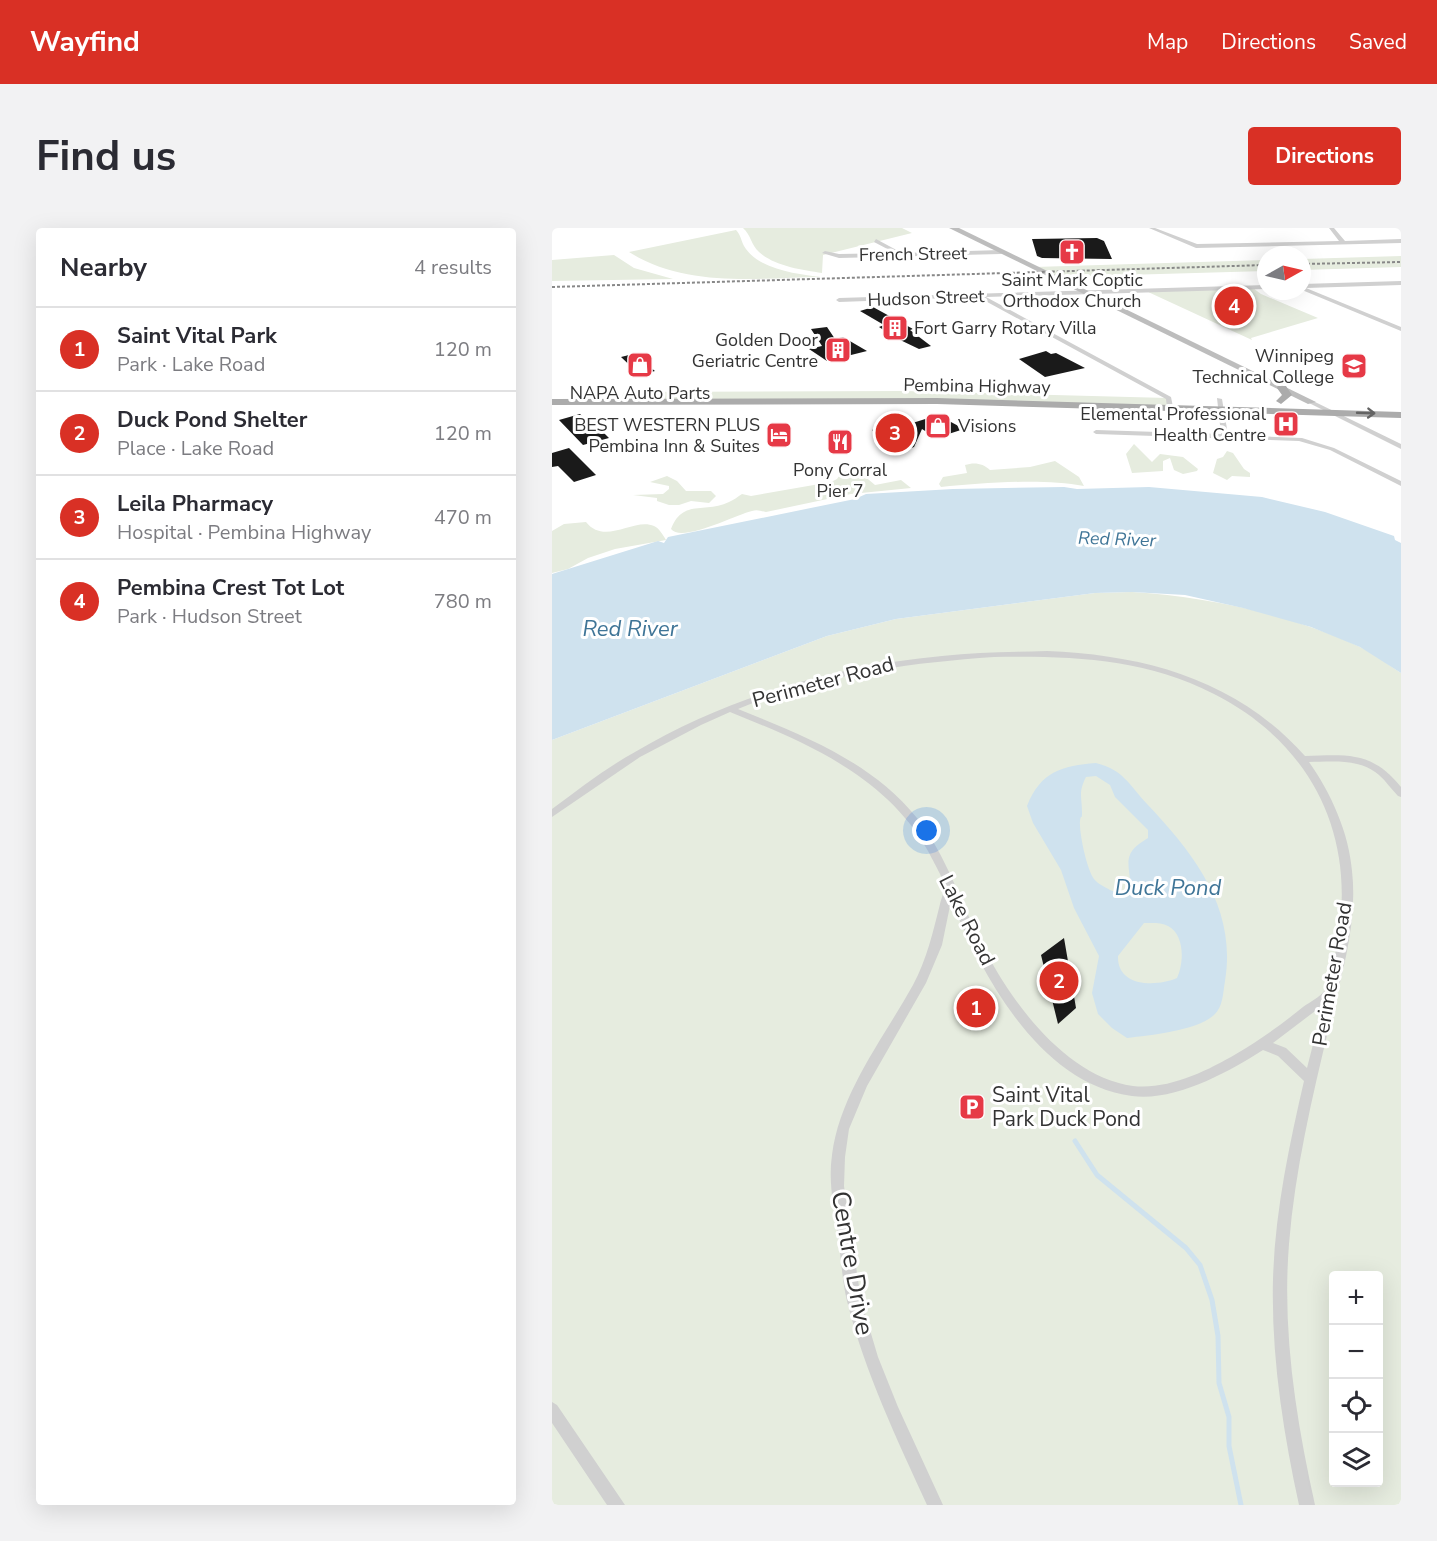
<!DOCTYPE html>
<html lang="en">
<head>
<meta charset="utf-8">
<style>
  :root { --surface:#fff; --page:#f2f2f3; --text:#2b2b33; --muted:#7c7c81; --line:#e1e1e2; --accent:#d93025 }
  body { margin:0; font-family:"Nunito Sans",sans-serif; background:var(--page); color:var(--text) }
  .controls { position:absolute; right:18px; bottom:18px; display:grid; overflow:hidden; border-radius:6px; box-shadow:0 6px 24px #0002 }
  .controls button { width:54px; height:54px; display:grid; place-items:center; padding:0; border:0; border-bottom:2px solid var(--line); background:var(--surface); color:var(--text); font:30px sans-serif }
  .compass { position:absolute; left:705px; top:18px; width:54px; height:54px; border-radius:50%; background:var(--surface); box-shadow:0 6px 24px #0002; rotate:82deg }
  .you { position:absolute; left:375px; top:603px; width:21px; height:21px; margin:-15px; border:4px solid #fff; border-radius:50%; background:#1a73e8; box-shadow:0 0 0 9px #1a73e833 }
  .badge { display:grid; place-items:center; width:39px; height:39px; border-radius:50%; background:var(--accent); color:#fff; font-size:20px; font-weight:700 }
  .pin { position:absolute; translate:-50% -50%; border:3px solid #fff; box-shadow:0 2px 6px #0006 }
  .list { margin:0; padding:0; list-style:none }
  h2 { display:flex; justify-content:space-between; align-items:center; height:78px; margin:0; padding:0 24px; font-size:26px }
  h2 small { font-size:20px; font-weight:400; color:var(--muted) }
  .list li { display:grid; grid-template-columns:39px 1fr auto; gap:18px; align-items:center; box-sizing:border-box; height:84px; padding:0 24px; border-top:2px solid var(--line) }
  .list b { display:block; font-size:22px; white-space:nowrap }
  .list p { margin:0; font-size:20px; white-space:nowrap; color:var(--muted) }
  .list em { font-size:20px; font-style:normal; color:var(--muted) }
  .icon { flex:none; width:33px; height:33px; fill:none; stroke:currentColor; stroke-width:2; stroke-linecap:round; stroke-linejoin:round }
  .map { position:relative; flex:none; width:849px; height:1277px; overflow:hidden; border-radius:6px }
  header { display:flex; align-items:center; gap:36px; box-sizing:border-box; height:84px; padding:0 30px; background:var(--accent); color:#fff }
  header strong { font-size:28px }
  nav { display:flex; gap:33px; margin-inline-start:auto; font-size:21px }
  .intro { display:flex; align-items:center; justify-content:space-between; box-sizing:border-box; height:144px; padding:0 36px }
  h1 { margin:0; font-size:42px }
  .button { padding:15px 27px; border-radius:6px; background:var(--accent); color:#fff; font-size:21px; font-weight:700 }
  main { display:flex; gap:36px; padding:0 36px }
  aside { flex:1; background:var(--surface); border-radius:6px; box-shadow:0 6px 24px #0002 }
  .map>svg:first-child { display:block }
  .green { fill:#e6ecdf; fill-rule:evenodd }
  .water { fill:#cfe2ee; fill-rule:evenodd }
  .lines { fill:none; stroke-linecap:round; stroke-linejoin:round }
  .stream { stroke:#cfe2ee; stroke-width:5 }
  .building { fill:#1a1a1a }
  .street { fill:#d0d0d0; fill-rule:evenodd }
  .secondary { fill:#bdbdbd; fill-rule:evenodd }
  .primary { fill:#ababab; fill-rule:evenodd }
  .rail { stroke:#888; stroke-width:2; stroke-dasharray:3 2; stroke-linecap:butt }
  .oneway { stroke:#636363 }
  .labels { text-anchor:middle; stroke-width:6; stroke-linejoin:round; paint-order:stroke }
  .far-street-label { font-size:18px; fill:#333; stroke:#fff }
  .far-poi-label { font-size:18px; fill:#333; stroke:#fff; text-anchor:end }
  .far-water-label { font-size:18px; font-style:italic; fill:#3f7597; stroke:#fff }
  .street-label { font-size:21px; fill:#333; stroke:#fff }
  .poi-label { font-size:21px; fill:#333; stroke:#fff; text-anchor:start }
  .water-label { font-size:22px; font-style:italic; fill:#3f7597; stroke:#fff }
  .near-street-label { font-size:26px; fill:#333; stroke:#fff }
</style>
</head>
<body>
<header>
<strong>Wayfind</strong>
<nav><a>Map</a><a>Directions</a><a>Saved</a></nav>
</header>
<div class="intro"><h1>Find us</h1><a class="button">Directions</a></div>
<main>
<aside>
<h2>Nearby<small>4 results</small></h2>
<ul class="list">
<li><span class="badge">1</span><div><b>Saint Vital Park</b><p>Park · Lake Road</p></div><em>120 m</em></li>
<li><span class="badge">2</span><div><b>Duck Pond Shelter</b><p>Place · Lake Road</p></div><em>120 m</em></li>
<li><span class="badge">3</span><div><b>Leila Pharmacy</b><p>Hospital · Pembina Highway</p></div><em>470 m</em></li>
<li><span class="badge">4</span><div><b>Pembina Crest Tot Lot</b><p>Park · Hudson Street</p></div><em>780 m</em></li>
</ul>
</aside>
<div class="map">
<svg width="849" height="1277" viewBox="0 0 849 1277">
  <rect width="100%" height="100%" fill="#fff"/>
  <path class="green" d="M 191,0 L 350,0 L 360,5 L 271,27 L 270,45 C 250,42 222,38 207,24 C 199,17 199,7 191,0 Z
    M 184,2 C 189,7 189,13 192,18 C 206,42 246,46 269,49 C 205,50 134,60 77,24 Z
    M 62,27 L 82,40 L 121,51 L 0,53 L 0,32 Z
    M 849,28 L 849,39 L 750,42 L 750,31 Z
    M 714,32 L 714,43 L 502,49 L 482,39 Z
    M 701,60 L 709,66 L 766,90 L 699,110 L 700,112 L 594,63 Z
    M 352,163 L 616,170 L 618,179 L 385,173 L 68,173 L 72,164 Z
    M 582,216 L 600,234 L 608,226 L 631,229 L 646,241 L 645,243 L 631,246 L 622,242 L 618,230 L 611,233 L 611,243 L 580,245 L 574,226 Z
    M 675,223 L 681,225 L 692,241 L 698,245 L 698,249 L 680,248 L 675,252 L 661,245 L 665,231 L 671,229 Z
    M 503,233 L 527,249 L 532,258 C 490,250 432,255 389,259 L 387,256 L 391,249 L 415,245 L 413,237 C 422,234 431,235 438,242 L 478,239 Z
    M 304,241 L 323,257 L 349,252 L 359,260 L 299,266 L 214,284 C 209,283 205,281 200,283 C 183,287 130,315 119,301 C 131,270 154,286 177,274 C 182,272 185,269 190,266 L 199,268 L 279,254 L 285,251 L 290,244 Z
    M 115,248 L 125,253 L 134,263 L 159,263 L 164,268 L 157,275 L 139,273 L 127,277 L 117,277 L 105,273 L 105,270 L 81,267 L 111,266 L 117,261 L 117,258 L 98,254 Z
    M 34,294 C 53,318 82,289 102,298 C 107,300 111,307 114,312 L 63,321 L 36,330 L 16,341 L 0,345 L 0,303 L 12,296 Z
    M 580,364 C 657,369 736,386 806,418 C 821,425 835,436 849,445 L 849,1277 L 0,1277 L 0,512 L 275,408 L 344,391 L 543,365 ZM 782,1048 L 826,1048 L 826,1254 L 782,1254 Z"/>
  <path class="water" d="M 512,259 L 525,261 L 597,259 L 710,269 L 773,284 L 842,308 L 843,312 L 849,315 L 849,445 L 808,419 L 759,399 L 691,380 L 633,367 L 580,364 L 543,365 L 344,391 L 275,408 L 0,512 L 0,346 L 106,313 L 112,315 L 116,309 L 303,271 L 314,266 L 401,261 Z
    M 544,535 C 572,542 577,557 596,577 C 643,627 685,681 673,753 C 671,765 671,779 662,787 C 644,803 599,807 575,810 L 560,800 L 546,786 L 540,765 L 547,728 L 522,680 L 509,642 L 481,595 L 475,578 C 489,543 510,538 544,535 ZM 544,548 L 558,557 L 563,569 L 596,602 L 596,610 C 571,625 576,632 579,659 C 573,664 565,665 558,662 C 553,659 546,656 542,651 C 535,642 527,605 528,593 C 529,585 530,593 530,585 C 530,568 526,565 534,549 ZM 592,695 C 599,695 609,694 616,698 C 633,707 632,735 625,750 C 604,759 565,759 566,728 Z"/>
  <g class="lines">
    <path class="stream" d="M 523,913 L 545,947 L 634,1020 L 648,1037 L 660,1072 L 666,1108 L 667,1155 L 677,1189 L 677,1218 L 689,1277"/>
  </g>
  <path class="building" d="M 545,10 L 552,13 L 560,31 L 490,30 L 485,28 L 480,11 Z
    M 321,79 L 361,101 L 358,102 L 379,118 L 367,121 L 344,110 L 327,99 L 332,97 L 308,83 Z
    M 275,99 L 283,111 L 291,109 L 315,123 L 275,133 L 257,121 L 270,118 L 259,101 Z
    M 494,123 L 499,126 L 504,125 L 533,140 L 493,149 L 467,131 Z
    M 81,126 L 103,143 L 88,147 L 69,129 Z
    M 28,186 L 43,200 L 46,199 L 57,210 L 31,217 L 7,192 Z
    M 386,187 L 412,201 L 384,210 L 370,201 L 362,219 L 350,223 L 320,202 L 345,194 L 351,198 Z
    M 17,220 L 44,247 L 22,254 L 6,238 L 0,239 L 0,225 Z
    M 512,710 L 524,780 L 506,796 L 489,727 Z"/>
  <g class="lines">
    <path class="street" d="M 597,0 L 603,0 L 645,16 L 787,13 L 777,0 L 782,0 L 793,13 L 849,11 L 849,15 L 644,20 Z
      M 324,11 L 350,25 L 449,22 L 452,24 L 449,26 L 287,30 L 270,25 L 273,23 L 287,26 L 343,25 L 322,14 Z
      M 849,53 L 849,57 L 754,60 L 849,99 L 849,103 L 750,62 L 750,56 Z
      M 714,57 L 714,61 L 434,69 L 619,169 L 621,179 L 618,181 L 615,179 L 614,171 L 426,69 L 287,74 L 284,72 L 287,70 Z
      M 665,170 L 670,171 L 676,207 L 750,210 L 782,220 L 849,253 L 849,258 L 778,222 L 747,213 L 544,206 L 541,204 L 544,202 L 669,206 Z
      M 757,173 L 761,173 L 849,216 L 849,221 L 757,175 Z
      M 495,423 C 594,427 685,452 753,528 C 796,527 820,523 849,559 L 849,569 L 846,568 C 839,561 834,553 827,547 C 808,530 780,534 757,534 C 779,565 797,605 800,643 C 806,696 789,748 777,799 C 760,870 743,942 737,1016 C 730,1104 744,1191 763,1277 L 747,1277 C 731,1203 719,1127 721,1051 C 723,984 737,918 752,853 L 726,828 L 711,822 C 677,844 622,874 580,868 C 488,856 432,750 399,673 L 390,717 L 374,755 L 315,858 L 297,901 L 293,929 L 292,958 L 309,1072 L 326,1129 L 346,1179 L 391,1277 L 375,1277 C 345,1211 313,1145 295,1073 C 290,1052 289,1029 286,1008 C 282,981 276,954 280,927 C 288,865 331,811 361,757 C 375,731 381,704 388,676 C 389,671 393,662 393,658 C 392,652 379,629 376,623 C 334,548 255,515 178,484 L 149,497 L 88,529 L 0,589 L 0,581 C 27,561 54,540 83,524 C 176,469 282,438 390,428 C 425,424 460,424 495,423 ZM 442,429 C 520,428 591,430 662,466 C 757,514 804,604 786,710 C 784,721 779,755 773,762 C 768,769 758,774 751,779 C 730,796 708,812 684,826 C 655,843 616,862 581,858 C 514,849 459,774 431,718 C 409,676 395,628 365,590 C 320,534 251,507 186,481 C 267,447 355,435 442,429 ZM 771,777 L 755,840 L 734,820 L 721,815 Z
      M 0,1174 L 5,1177 L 73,1277 L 55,1277 L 0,1195 Z"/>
    <path class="secondary" d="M 397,0 L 407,0 L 764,174 L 756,176 Z"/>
    <path class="primary" d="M 726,158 L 734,158 L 740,167 L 729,176 L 724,173 L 730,167 L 725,160 Z
      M 385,170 L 849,184 L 849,190 L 385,176 L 0,177 L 0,171 Z"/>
    <path class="rail" d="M 750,36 L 849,34
      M 0,59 L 714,37"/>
  </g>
  <defs><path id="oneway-shaft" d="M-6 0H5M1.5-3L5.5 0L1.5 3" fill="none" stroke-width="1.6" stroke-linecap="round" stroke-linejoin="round" transform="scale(1.5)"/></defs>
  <use class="oneway" href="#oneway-shaft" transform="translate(814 185) rotate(2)"/>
  <defs>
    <g id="church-square" transform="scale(1.35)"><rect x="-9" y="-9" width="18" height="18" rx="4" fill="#e63946" stroke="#fff"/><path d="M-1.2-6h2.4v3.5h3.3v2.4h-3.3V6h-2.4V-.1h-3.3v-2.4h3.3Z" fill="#fff"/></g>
    <g id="building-square" transform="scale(1.35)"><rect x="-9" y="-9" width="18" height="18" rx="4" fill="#e63946" stroke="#fff"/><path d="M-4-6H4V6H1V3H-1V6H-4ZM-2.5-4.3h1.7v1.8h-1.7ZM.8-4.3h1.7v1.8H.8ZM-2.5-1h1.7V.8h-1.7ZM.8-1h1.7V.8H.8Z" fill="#fff"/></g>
    <g id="shop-square" transform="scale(1.35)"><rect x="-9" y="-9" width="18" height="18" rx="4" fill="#e63946" stroke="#fff"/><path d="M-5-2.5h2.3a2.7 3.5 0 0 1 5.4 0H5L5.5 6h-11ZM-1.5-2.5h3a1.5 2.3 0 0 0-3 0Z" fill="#fff"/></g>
    <g id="university-square" transform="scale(1.35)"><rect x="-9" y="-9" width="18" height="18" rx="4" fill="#e63946" stroke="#fff"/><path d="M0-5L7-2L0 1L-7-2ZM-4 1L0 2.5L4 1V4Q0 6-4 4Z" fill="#fff"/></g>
    <g id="hospital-square" transform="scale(1.35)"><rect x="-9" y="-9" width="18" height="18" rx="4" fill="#e63946" stroke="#fff"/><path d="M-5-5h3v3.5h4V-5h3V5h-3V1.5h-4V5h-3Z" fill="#fff"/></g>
    <g id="hotel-square" transform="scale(1.35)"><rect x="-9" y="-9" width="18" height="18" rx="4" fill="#e63946" stroke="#fff"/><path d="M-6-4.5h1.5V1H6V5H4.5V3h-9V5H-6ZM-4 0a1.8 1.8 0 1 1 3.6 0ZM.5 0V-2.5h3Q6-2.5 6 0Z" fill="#fff"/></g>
    <g id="restaurant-square" transform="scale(1.35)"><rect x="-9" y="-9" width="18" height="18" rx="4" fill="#e63946" stroke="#fff"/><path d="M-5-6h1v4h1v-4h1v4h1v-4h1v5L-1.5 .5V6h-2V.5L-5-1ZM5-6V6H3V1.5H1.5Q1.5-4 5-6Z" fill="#fff"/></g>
    <g id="parking-square" transform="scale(1.35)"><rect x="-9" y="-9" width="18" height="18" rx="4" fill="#e63946" stroke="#fff"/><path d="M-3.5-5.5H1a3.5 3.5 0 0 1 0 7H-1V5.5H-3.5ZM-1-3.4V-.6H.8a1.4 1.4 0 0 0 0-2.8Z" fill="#fff"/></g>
  </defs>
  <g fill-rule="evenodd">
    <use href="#church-square" x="520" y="24"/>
    <use href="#building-square" x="343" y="100"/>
    <use href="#building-square" x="286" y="122"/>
    <use href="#shop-square" x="88" y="137"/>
    <use href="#university-square" x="802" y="138"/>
    <use href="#hospital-square" x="734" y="196"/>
    <use href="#shop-square" x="386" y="198"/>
    <use href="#hotel-square" x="227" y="207"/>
    <use href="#restaurant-square" x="288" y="214"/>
    <use href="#parking-square" x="420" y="879"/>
  </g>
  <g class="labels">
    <g class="far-street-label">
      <text transform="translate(361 26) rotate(-1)" y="6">French Street</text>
      <text transform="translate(374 70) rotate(-2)" y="6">Hudson Street</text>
      <text transform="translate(425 158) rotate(1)" y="6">Pembina Highway</text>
    </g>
    <g class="far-poi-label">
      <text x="520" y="58" text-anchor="middle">Saint Mark Coptic<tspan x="520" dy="21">Orthodox Church</tspan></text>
      <text x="362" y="106" text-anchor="start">Fort Garry Rotary Villa</text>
      <text x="266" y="118">Golden Door<tspan x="266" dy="21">Geriatric Centre</tspan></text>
      <text x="782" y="134">Winnipeg<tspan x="782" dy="21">Technical College</tspan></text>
      <text x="88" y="171" text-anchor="middle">NAPA Auto Parts</text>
      <text x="714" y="192">Elemental Professional<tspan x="714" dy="21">Health Centre</tspan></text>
      <text x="208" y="203">BEST WESTERN PLUS<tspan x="208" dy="21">Pembina Inn &amp; Suites</tspan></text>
      <text x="406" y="204" text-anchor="start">Visions</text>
      <text x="288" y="248" text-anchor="middle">Pony Corral<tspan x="288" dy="21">Pier 7</tspan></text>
    </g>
    <g class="far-water-label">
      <text transform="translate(565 311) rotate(2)" y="6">Red River</text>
    </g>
    <g class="street-label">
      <text transform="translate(271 454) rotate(-15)" y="7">Perimeter Road</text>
      <text transform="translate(415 692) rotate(63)" y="7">Lake Road</text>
      <text transform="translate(780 746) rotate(-80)" y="7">Perimeter Road</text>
    </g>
    <g class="poi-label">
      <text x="440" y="874">Saint Vital<tspan x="440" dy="24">Park Duck Pond</tspan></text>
    </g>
    <g class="water-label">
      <text x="78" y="408">Red River</text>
      <text x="616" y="667">Duck Pond</text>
    </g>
    <g class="near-street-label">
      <text transform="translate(301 1035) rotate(80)" y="9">Centre Drive</text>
    </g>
  </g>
</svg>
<div class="controls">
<button>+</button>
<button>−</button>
<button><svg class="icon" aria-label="locate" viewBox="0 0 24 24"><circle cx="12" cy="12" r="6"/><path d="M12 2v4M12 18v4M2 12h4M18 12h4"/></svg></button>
<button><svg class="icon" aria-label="layers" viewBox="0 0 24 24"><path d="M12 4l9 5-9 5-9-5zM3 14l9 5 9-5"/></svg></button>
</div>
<svg class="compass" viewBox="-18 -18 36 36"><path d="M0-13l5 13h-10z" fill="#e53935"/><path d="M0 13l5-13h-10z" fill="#7c7c81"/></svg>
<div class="you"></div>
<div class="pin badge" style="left:424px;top:780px">1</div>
<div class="pin badge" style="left:507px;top:753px">2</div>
<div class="pin badge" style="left:343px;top:205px">3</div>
<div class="pin badge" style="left:682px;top:78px">4</div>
</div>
</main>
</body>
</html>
